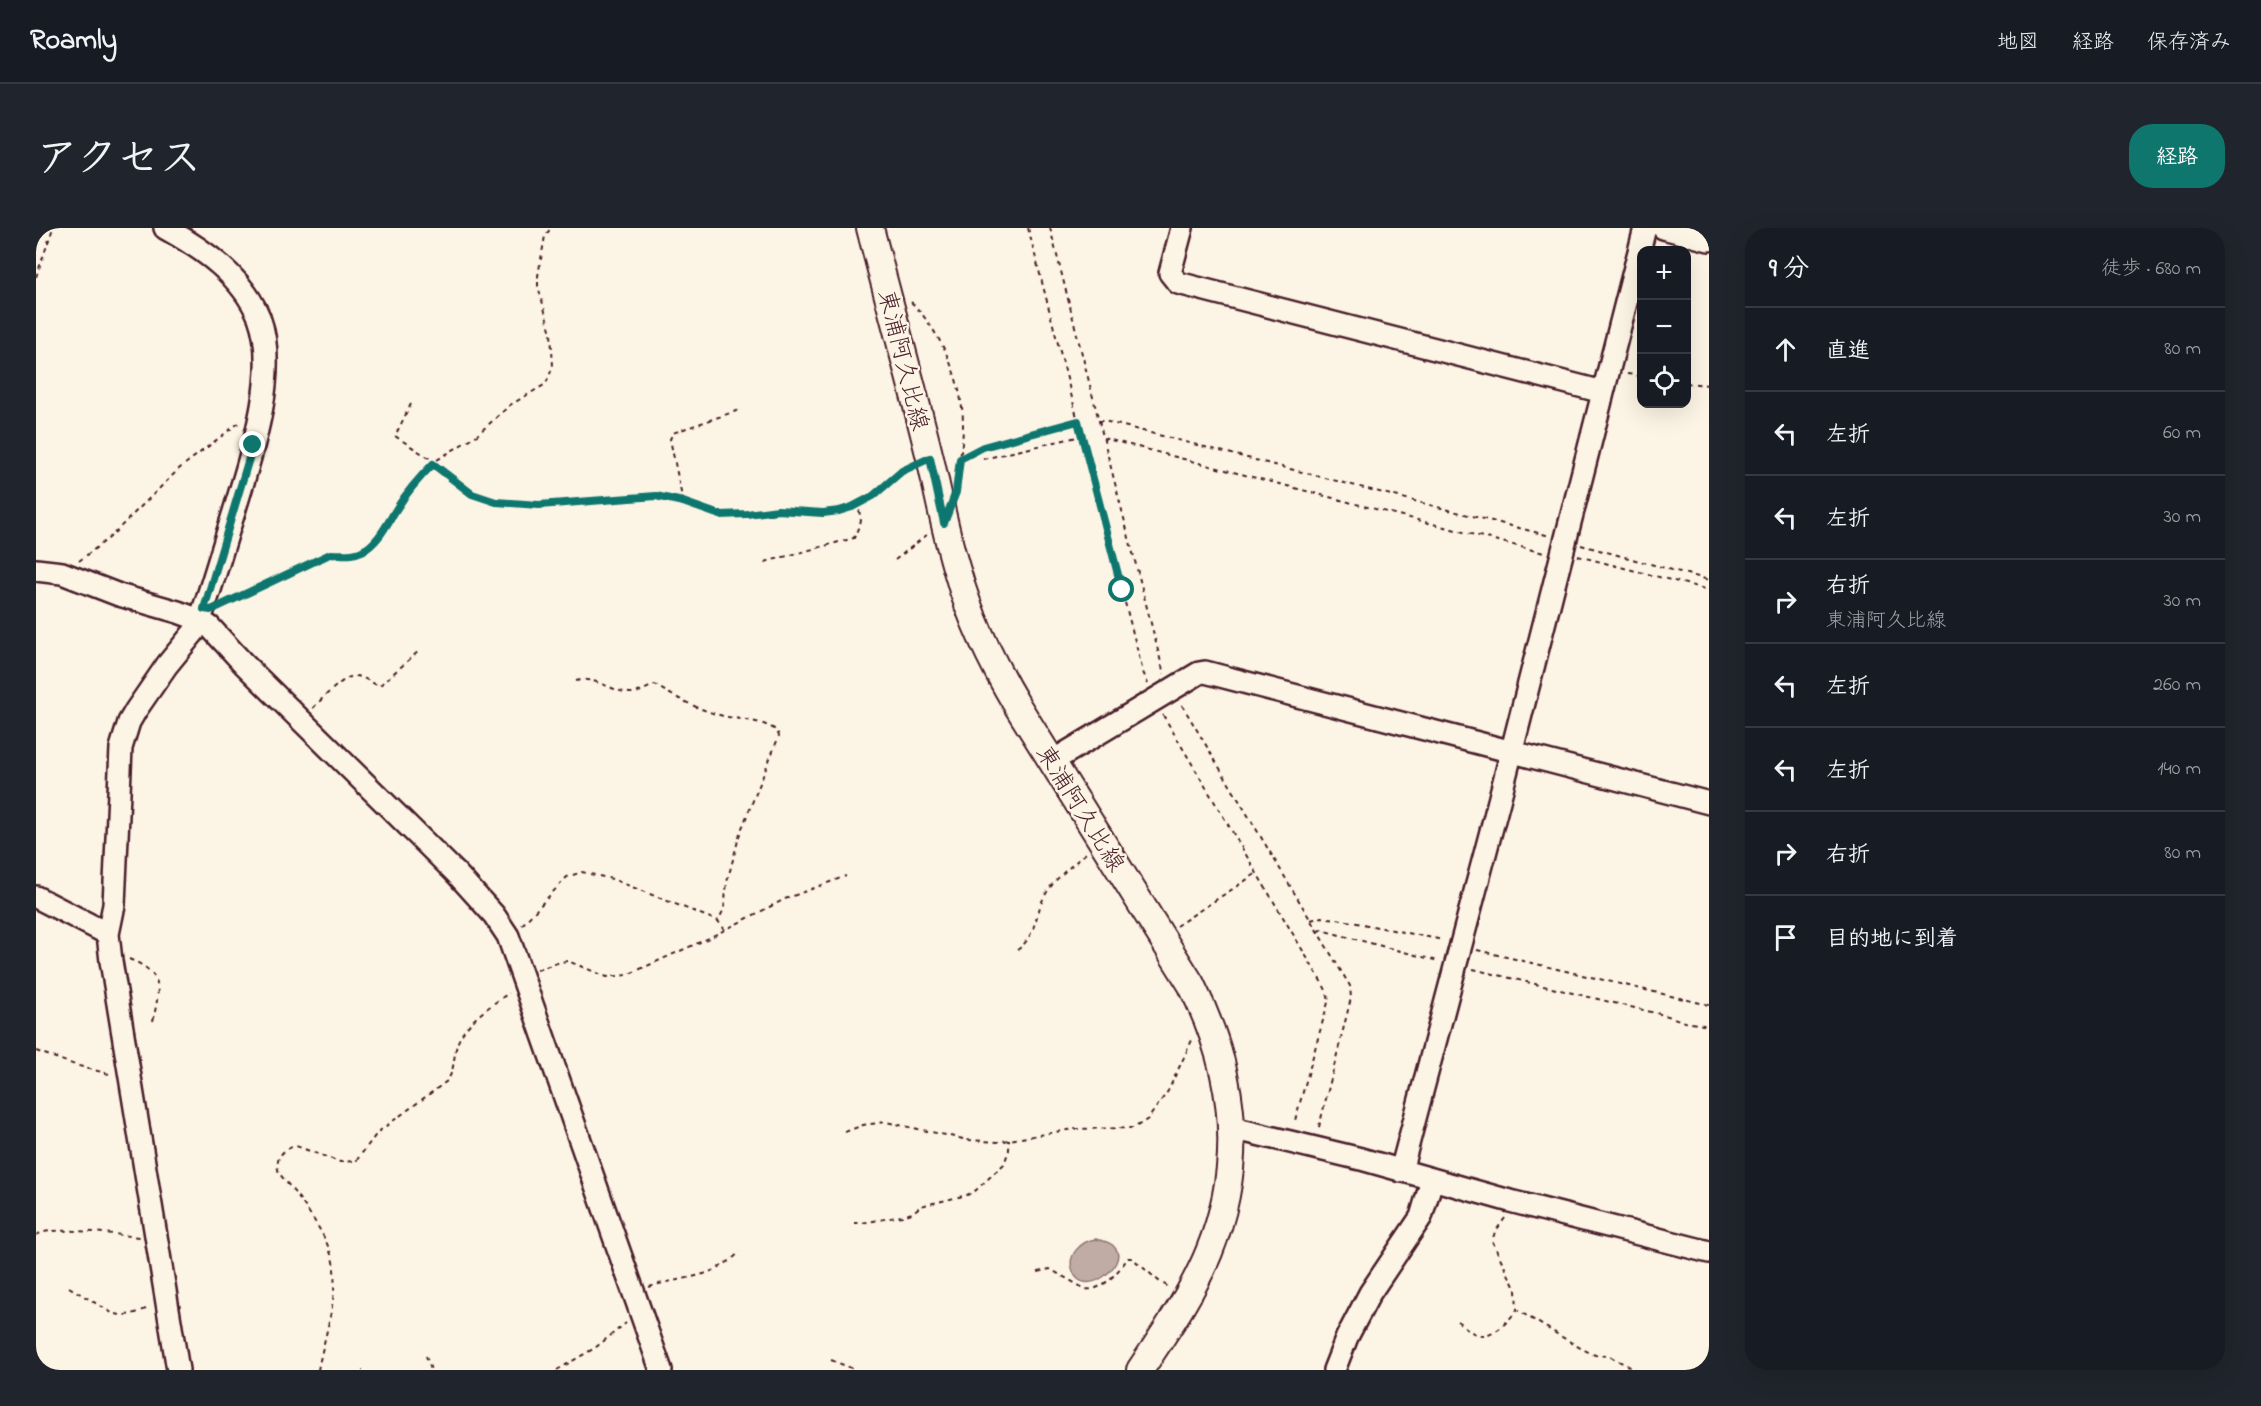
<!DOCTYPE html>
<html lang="ja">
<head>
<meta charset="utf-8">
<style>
  :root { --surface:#171b24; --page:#20242c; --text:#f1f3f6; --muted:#9ea1a6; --line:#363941; --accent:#0f766e }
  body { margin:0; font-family:"Indie Flower","Klee One",sans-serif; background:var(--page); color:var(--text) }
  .controls { position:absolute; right:18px; top:18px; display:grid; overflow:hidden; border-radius:12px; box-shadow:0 6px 24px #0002 }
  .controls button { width:54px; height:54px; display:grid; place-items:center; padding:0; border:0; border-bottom:2px solid var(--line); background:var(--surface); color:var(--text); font:30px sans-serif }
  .stop { position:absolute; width:18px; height:18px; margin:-14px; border:4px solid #0f766e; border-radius:50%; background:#fff }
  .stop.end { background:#0f766e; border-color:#fff; box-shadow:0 2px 6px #0008 }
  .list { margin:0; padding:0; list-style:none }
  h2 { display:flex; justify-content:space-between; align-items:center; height:78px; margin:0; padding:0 24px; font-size:26px }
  h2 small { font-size:20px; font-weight:400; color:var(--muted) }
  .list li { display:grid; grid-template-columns:39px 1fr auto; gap:18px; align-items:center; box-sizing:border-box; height:84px; padding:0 24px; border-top:2px solid var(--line) }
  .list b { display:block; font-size:22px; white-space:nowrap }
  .list p { margin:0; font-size:20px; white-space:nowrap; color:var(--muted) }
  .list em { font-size:20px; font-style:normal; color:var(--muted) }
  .icon { flex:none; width:33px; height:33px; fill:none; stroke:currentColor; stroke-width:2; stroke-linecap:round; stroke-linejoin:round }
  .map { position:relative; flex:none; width:1673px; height:1142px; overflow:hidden; border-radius:24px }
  header { display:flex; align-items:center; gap:36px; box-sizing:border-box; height:84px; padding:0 30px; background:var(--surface); border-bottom:2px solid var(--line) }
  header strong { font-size:28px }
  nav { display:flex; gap:33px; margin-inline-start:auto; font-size:21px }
  .intro { display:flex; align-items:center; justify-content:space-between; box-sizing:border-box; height:144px; padding:0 36px }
  h1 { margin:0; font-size:42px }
  .button { padding:15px 27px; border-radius:24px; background:var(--accent); color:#fff; font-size:21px; font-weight:700 }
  main { display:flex; gap:36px; padding:0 36px }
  aside { flex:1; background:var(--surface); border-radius:24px; box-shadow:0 6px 24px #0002 }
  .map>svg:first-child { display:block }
  .water { fill:#c0aca5; stroke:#917474; stroke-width:1.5 }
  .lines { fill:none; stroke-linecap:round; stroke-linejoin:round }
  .minor-casing { stroke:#4a1f2b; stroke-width:26 }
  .major-casing { stroke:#4a1f2b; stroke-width:30 }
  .path { stroke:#4a1f2b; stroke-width:2; stroke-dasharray:4.5 4.5; stroke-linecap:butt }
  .minor { stroke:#fcf5e5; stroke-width:21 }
  .major { stroke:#fcf5e5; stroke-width:26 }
  .route { stroke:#0f766e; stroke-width:8 }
  .labels { text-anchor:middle; stroke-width:5; stroke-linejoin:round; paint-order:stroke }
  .street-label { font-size:24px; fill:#4a1f2b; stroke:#fcf5e5 }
</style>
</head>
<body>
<header>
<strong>Roamly</strong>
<nav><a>地図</a><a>経路</a><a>保存済み</a></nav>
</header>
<div class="intro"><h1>アクセス</h1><a class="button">経路</a></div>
<main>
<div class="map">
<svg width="1673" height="1142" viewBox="0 0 1673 1142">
  <rect width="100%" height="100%" fill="#fcf5e5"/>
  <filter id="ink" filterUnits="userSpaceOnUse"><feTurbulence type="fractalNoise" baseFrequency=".0167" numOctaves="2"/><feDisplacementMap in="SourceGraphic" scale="12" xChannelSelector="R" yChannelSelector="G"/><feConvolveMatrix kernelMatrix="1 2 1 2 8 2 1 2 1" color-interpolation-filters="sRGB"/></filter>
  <g filter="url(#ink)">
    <path class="water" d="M 1060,1011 C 1067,1013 1076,1014 1080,1021 C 1091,1037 1049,1072 1037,1044 C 1030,1027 1045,1013 1060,1011 Z"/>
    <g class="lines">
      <g class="minor-casing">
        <path id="minor" d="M 129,0 C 167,21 206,48 223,89 C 244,145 214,230 198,284 C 187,319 177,354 165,389 L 158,404 L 131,437 L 100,482 L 93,494 L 85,520 L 78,677 L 72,706 L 75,733 L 142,1142
          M 1146,0 L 1134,45 L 1142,55 L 1567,164
          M 1627,0 L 1673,12
          M 0,342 L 26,345 L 83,367 L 142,384 L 164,392 L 174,399 L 208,436 L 420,645 L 458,687 L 472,708 L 625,1142
          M 1015,534 L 1163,445 L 1169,444 L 1673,575
          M 0,669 L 72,706
          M 1196,900 L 1325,931 L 1474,973 L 1673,1024
          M 1365,943 L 1463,573 L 1609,0
          M 1298,1142 L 1311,1109 L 1334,1065 L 1385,989 L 1396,952"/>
      </g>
      <g class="major-casing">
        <path id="major" d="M 834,0 C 854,77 875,153 894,230 C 903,269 910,308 922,346 C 935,393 957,437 982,479 L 1155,756 C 1199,843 1210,933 1173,1024 C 1156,1066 1129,1104 1104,1142"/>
      </g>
      <path class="path" d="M 992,0 L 1107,444 L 1112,456
        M 1014,0 L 1063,193 L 1068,193 L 1514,308
        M 0,49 L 17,0
        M 875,74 C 905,104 927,153 927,196 C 927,216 923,236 921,256
        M 1591,146 L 1606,148
        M 1650,155 L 1673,157
        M 375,176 L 359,208 L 393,230 L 399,239 L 436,266 L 460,275 L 503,277 L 620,268 L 647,274 L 684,287 L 711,286 L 742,282 L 787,285 L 816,279 L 837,268 L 866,243 L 875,238
        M 1063,193 L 1128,446
        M 1067,210 L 1508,325
        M 925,230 L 947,219 L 1042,193
        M 947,231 L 1045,208
        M 647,274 L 634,211 L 637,205 L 645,202 L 703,182
        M 1545,317 L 1673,352
        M 1542,328 L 1673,362
        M 859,332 L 892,306
        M 43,333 L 73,310 L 144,240 L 204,194
        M 729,334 L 818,310 L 825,293 L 822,276
        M 187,376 L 294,326 L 325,325 L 332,320 L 343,308 L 362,277 L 401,232 L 441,207 L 474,177 L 510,156 L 517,138 L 515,105 L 502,58 L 502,48 L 509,8 L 515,0
        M 540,453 C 558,447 578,465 596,465 C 605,465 611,459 619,457 C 640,470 663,482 687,488 C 705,492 726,492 741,503 L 743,508 L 704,605 L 691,654 L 688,681 L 682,693 L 689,702
        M 1146,477 L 1314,758 L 1315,770 L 1282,903
        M 277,480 C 286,471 308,447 320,448 C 328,449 336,455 343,458 L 383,423
        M 1127,487 L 1289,760 L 1293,771 L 1258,896
        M 1275,692 L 1285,689 L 1301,691 L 1407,712
        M 486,697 L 531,649 L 546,644 L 576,651 L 682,693
        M 1140,698 L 1221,645
        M 1282,703 L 1285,702 L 1402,733
        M 981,722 C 1001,709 999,682 1011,664 C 1021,648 1037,637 1051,624
        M 1441,722 L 1673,777
        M 93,731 C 128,745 124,760 117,793
        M 1437,741 L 1632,788 L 1649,794 L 1673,798
        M 501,742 L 524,734 L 532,733 L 571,749 L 591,747 L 673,710 L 749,671 L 810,648
        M 0,823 L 39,837 L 77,847
        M 809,904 L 827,897 L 850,894 L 932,912 L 962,914 L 1037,901 L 1098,900 L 1112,891 L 1132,863 L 1157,810
        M 1469,990 L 1459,1004 L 1456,1013 L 1480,1062 L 1481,1082
        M 818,995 L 825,995 L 866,988 L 876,985 L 885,978 L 931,967 L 939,963 L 968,936 L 973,922 L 973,912
        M 0,1007 C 15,997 84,1007 103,1009
        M 1002,1044 L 1014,1041 L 1049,1061 C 1067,1064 1083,1042 1092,1030 L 1096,1030 L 1124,1054 L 1135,1060
        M 33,1059 L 76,1085 C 90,1090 101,1085 114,1079
        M 613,1059 C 650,1047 673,1053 704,1024
        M 1421,1093 C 1427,1097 1435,1105 1442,1107 C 1455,1113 1474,1091 1481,1082 L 1546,1121 L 1559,1127 L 1573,1128 L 1600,1142
        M 390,1128 L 395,1142
        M 795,1132 L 820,1142
        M 282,1142 C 288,1110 301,1074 298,1041 C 296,1010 262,969 243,945 C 238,931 246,921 260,918 L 304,934 L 320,933 L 342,904 L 411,853 C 419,842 417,830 421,817 C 427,796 455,777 473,765
        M 326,1142 L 327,1142
        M 521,1142 L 559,1120 L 590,1095"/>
      <use href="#minor" class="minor"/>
      <use href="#major" class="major"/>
    </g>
  </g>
  <g class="lines" filter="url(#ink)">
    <path class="route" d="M 217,217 L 168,381 L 175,382 L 294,326 C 304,326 316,328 326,323 C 342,316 352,294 361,280 C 371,264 384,249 397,236 L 436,266 L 460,274 L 503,277 L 620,268 L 647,274 L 684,287 L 711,286 L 742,282 L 787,285 L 803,283 L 816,279 L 837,268 L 866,243 L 894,230 L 908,295 L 920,264 L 924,231 L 947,219 L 1042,193 L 1086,362"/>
  </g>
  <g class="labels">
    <g class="street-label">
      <text transform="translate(868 132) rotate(76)" y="8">東浦阿久比線</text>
      <text transform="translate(1045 580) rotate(58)" y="8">東浦阿久比線</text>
    </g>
  </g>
</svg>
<div class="controls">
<button>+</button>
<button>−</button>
<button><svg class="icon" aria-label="locate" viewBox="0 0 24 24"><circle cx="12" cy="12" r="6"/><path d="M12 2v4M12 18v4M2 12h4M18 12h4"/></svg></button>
</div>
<div class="stop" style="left:1086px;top:362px"></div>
<div class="stop end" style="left:217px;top:217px"></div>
</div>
<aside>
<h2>9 分<small>徒歩 · 680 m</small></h2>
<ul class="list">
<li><svg class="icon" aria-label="ahead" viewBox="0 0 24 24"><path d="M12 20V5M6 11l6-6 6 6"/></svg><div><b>直進</b></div><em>80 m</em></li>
<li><svg class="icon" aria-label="left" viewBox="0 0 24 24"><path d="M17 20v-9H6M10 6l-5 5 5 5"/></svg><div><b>左折</b></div><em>60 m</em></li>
<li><svg class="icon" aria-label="left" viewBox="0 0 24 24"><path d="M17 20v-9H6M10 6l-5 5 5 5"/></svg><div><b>左折</b></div><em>30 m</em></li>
<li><svg class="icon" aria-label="right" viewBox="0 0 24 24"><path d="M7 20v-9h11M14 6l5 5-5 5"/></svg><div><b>右折</b><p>東浦阿久比線</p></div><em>30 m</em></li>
<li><svg class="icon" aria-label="left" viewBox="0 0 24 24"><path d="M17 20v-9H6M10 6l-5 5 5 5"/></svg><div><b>左折</b></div><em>260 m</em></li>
<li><svg class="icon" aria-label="left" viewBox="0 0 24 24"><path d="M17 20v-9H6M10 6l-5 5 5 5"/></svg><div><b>左折</b></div><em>140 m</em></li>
<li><svg class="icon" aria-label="right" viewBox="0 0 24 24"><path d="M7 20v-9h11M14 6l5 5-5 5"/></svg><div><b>右折</b></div><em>80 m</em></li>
<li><svg class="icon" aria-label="arrive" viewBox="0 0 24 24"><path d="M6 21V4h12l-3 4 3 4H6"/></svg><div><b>目的地に到着</b></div></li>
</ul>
</aside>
</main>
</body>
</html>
